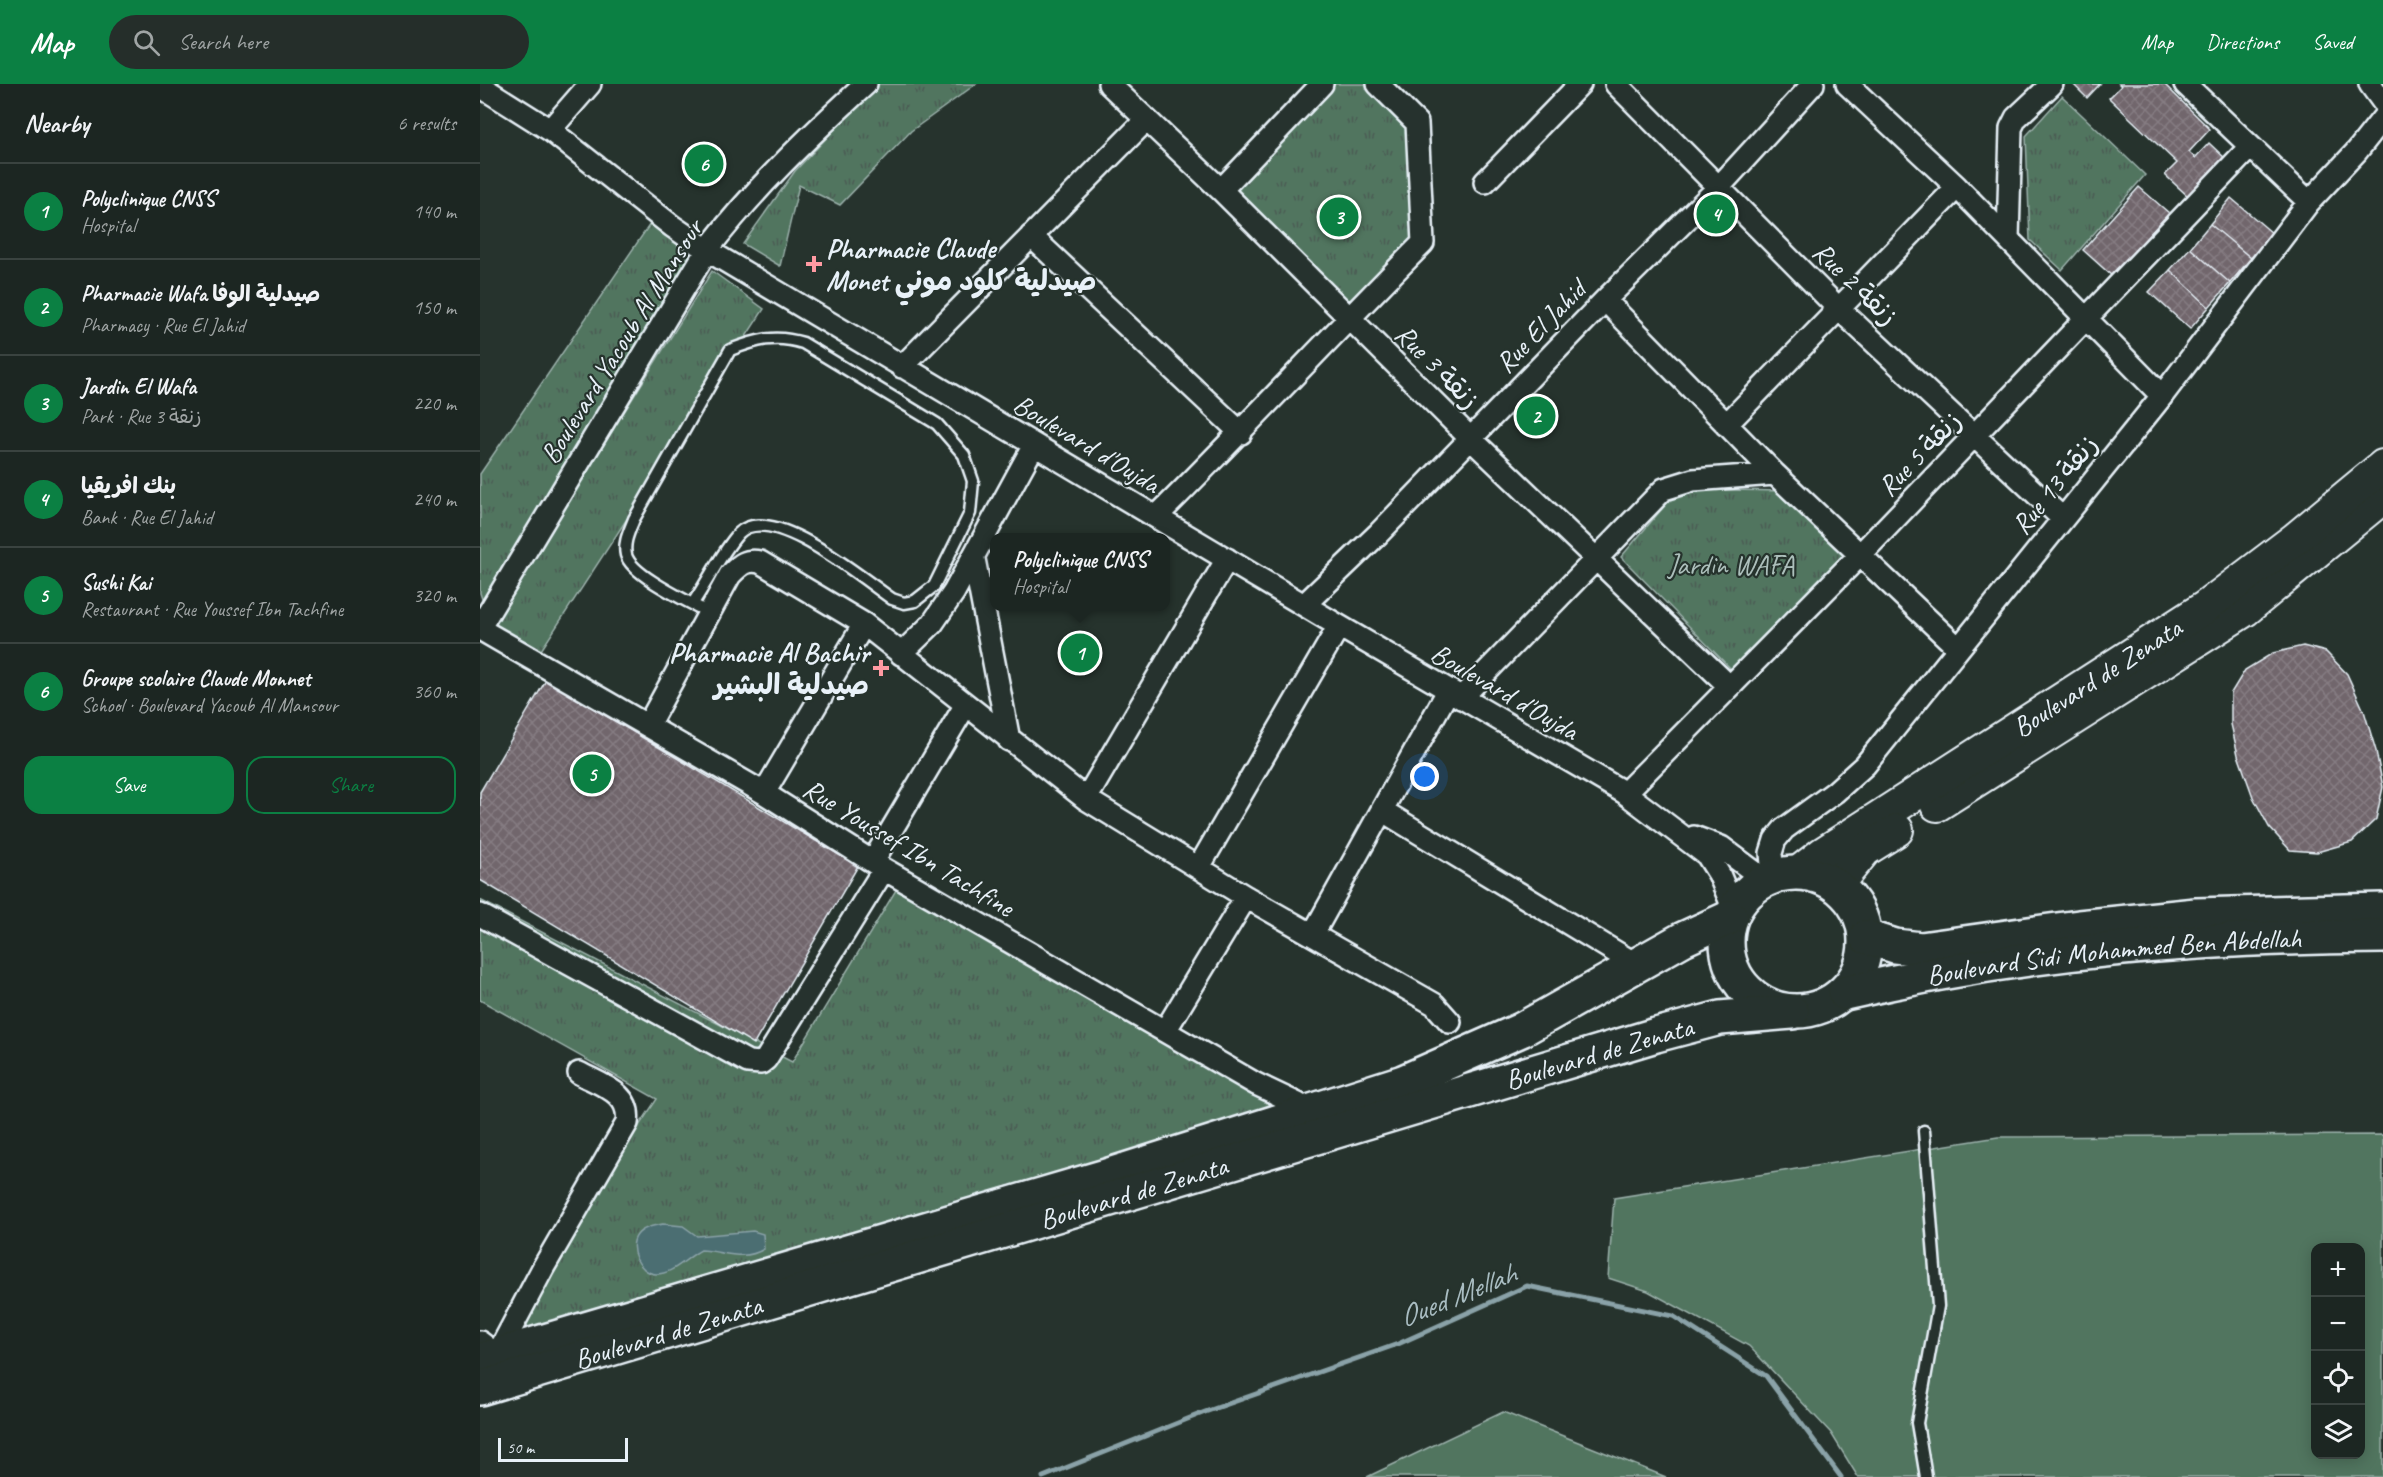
<!DOCTYPE html>
<html lang="en">
<head>
<meta charset="utf-8">
<style>
  :root { --surface:#1c2622; --page:#252e2a; --text:#f1f3f6; --muted:#a0a5a5; --line:#3a4340; --accent:#0b8043 }
  body { margin:0; font-family:Caveat,"Playpen Sans Arabic",sans-serif; background:var(--page); color:var(--text) }
  .controls { position:absolute; right:18px; bottom:18px; display:grid; overflow:hidden; border-radius:12px; box-shadow:0 3px 15px #0003 }
  .controls button { width:54px; height:54px; display:grid; place-items:center; padding:0; border:0; border-bottom:2px solid var(--line); background:var(--surface); color:var(--text); font:30px sans-serif }
  .scale { position:absolute; left:18px; bottom:15px; width:130px; box-sizing:border-box; padding-left:6px; border:3px solid #e8f1f8; border-top:0; font-size:16px; line-height:21px; white-space:nowrap; color:#e8f1f8; -webkit-text-stroke:4px #26332d; paint-order:stroke }
  .you { position:absolute; left:945px; top:693px; width:21px; height:21px; margin:-15px; border:4px solid #fff; border-radius:50%; background:#1a73e8; box-shadow:0 0 0 9px #1a73e833 }
  .badge { display:grid; place-items:center; width:39px; height:39px; border-radius:50%; background:var(--accent); color:#fff; font-size:20px; font-weight:700 }
  .pin { position:absolute; translate:-50% -50%; border:3px solid #fff; box-shadow:0 2px 6px #0006 }
  .popup { position:absolute; left:510px; top:449px; width:180px; height:78px; box-sizing:border-box; display:grid; place-content:center; border-radius:12px; background:var(--surface); filter:drop-shadow(0 2px 4px #0005); font-size:20px; white-space:nowrap; color:var(--muted) }
  .popup b { font-size:22px; color:var(--text) }
  .popup::after { content:''; position:absolute; left:50%; top:100%; margin-left:-12px; border:12px solid transparent; border-top-color:var(--surface) }
  .list { margin:0; padding:0; list-style:none }
  h2 { display:flex; justify-content:space-between; align-items:center; height:78px; margin:0; padding:0 24px; font-size:26px }
  h2 small { font-size:20px; font-weight:400; color:var(--muted) }
  .list li { display:grid; grid-template-columns:39px 1fr auto; gap:18px; align-items:center; box-sizing:border-box; height:96px; padding:0 24px; border-top:2px solid var(--line) }
  .list b { display:block; font-size:22px; white-space:nowrap }
  .list p { margin:0; font-size:20px; white-space:nowrap; color:var(--muted) }
  .list em { font-size:20px; font-style:normal; color:var(--muted) }
  .actions { display:flex; gap:12px; padding:18px 24px }
  .actions a { flex:1; padding:14px 0; border:2px solid var(--accent); border-radius:18px; text-align:center; font-size:21px; color:var(--accent) }
  .actions .main { background:var(--accent); color:#fff }
  .icon { flex:none; width:33px; height:33px; fill:none; stroke:currentColor; stroke-width:2; stroke-linecap:round; stroke-linejoin:round }
  .map { position:relative; flex:none; width:1903px; height:1393px; overflow:hidden }
  header { display:flex; align-items:center; gap:36px; box-sizing:border-box; height:84px; padding:0 30px; background:var(--accent); color:#fff }
  header strong { font-size:28px }
  nav { display:flex; gap:33px; margin-inline-start:auto; font-size:21px }
  .search { width:420px; height:54px; background:var(--page); display:flex; align-items:center; gap:15px; box-sizing:border-box; padding:0 21px; border-radius:33px; color:var(--muted); font-size:22px }
  main { display:flex }
  aside { flex:1; background:var(--surface) }
  .map>svg:first-child { display:block }
  .grass { fill:#51745f; stroke:#9cb2ac; stroke-width:1.5; fill-rule:evenodd }
  .park { fill:url(#park-tufts); stroke:#9cb2ac; stroke-width:1.5 }
  .water { fill:#4b6e72; stroke:#8aa2a8; stroke-width:1.5 }
  .lines { fill:none; stroke-linecap:round; stroke-linejoin:round }
  .stream { stroke:#8aa2a8; stroke-width:5 }
  .building { fill:url(#building-cross-hatch); stroke:#e8f1f8; stroke-width:1.5 }
  .lane-casing { stroke:#e8f1f8; stroke-width:15 }
  .street-casing { stroke:#e8f1f8; stroke-width:26 }
  .primary-casing { stroke:#e8f1f8; stroke-width:36 }
  .highway-casing { stroke:#e8f1f8; stroke-width:38 }
  .lane { stroke:#26332d; stroke-width:10 }
  .street { stroke:#26332d; stroke-width:21 }
  .primary { stroke:#26332d; stroke-width:32 }
  .highway { stroke:#26332d; stroke-width:33 }
  .poi-dot { fill:#ff9aa2; stroke:#26332d; stroke-width:2 }
  .labels { text-anchor:middle; stroke-width:4.5; stroke-linejoin:round; paint-order:stroke }
  .poi-label { font-size:28px; font-weight:bold; fill:#e8f1f8; stroke:#26332d; text-anchor:start }
  .street-label { font-size:28px; fill:#e8f1f8; stroke:#26332d }
  .park-label { font-size:28px; fill:#acbfbb; stroke:#26332d }
  .water-label { font-size:30px; font-style:italic; fill:#a9bdc2; stroke:#26332d }
</style>
</head>
<body>
<header>
<strong>Map</strong>
<div class="search"><svg class="icon" aria-label="search" viewBox="0 0 24 24"><circle cx="10" cy="10" r="6"/><path d="M15 15l6 6"/></svg>Search here</div>
<nav><a>Map</a><a>Directions</a><a>Saved</a></nav>
</header>
<main>
<aside>
<h2>Nearby<small>6 results</small></h2>
<ul class="list">
<li><span class="badge">1</span><div><b>Polyclinique CNSS</b><p>Hospital</p></div><em>140 m</em></li>
<li><span class="badge">2</span><div><b>Pharmacie Wafa صيدلية الوفا</b><p>Pharmacy · Rue El Jahid</p></div><em>150 m</em></li>
<li><span class="badge">3</span><div><b>Jardin El Wafa</b><p>Park · Rue 3 زنقة</p></div><em>220 m</em></li>
<li><span class="badge">4</span><div><b>بنك افريقيا</b><p>Bank · Rue El Jahid</p></div><em>240 m</em></li>
<li><span class="badge">5</span><div><b>Sushi Kai</b><p>Restaurant · Rue Youssef Ibn Tachfine</p></div><em>320 m</em></li>
<li><span class="badge">6</span><div><b>Groupe scolaire Claude Monnet</b><p>School · Boulevard Yacoub Al Mansour</p></div><em>360 m</em></li>
</ul>
<div class="actions"><a class="main">Save</a><a>Share</a></div>
</aside>
<div class="map">
<svg width="1903" height="1393" viewBox="0 0 1903 1393">
  <defs>
    <pattern id="park-tufts" width="24" height="20" patternUnits="userSpaceOnUse" patternTransform="scale(1.5)"><rect width="24" height="20" fill="#51745f"/><path d="M3 7l-1-3M5 7V3M7 7l1-3M15 17l-1-3M17 17v-4M19 17l1-3" fill="none" stroke="#4b5c53"/></pattern>
    <pattern id="building-cross-hatch" width="8" height="8" patternUnits="userSpaceOnUse" patternTransform="scale(1.5)"><rect width="8" height="8" fill="#71666c"/><path d="M0 0l8 8M0 8l8-8" fill="none" stroke="#857c82"/></pattern>
  </defs>
  <rect width="100%" height="100%" fill="#26332d"/>
  <filter id="ink" filterUnits="userSpaceOnUse"><feTurbulence type="fractalNoise" baseFrequency=".0167" numOctaves="2"/><feDisplacementMap in="SourceGraphic" scale="12" xChannelSelector="R" yChannelSelector="G"/><feConvolveMatrix kernelMatrix="1 2 1 2 8 2 1 2 1" color-interpolation-filters="sRGB"/></filter>
  <g filter="url(#ink)">
    <path class="grass" d="M 1903,1051 L 1903,1393 L 1378,1393 L 1351,1349 L 1269,1262 L 1168,1207 L 1128,1194 L 1134,1114 L 1518,1053 ZM 1836,1164 L 1880,1164 L 1880,1370 L 1836,1370 Z
      M 1023,1328 L 1186,1393 L 887,1393 Z"/>
    <path class="park" d="M 398,0 L 496,0 L 431,47 L 360,121 L 319,101 L 300,182 L 263,160 L 315,87 Z
      M 842,0 L 894,0 L 943,55 L 952,159 L 868,234 L 741,106 Z
      M 1582,12 L 1665,91 L 1582,186 L 1550,156 L 1546,52 Z
      M 172,137 L 220,172 L 4,521 L 0,509 L 0,390 Z
      M 232,187 L 284,225 L 56,574 L 10,543 Z
      M 1199,405 L 1304,407 L 1368,466 L 1251,585 L 1141,473 Z
      M 422,796 L 807,1024 L 12,1262 L 177,1015 L 0,916 L 0,816 L 312,978 Z"/>
    <path class="water" d="M 183,1140 L 203,1142 L 217,1152 L 273,1147 L 283,1150 L 284,1165 C 263,1178 243,1167 221,1166 C 206,1174 193,1190 176,1190 C 159,1189 147,1164 157,1151 C 163,1143 174,1142 183,1140 Z"/>
    <g class="lines">
      <path class="stream" d="M 563,1393 L 725,1328 L 918,1260 L 1047,1202 L 1193,1232 L 1286,1292 L 1361,1393"/>
    </g>
    <path class="building" d="M 1593,0 L 1620,0 L 1607,14 Z
      M 1639,0 L 1684,0 L 1730,45 L 1709,68 L 1715,74 L 1729,59 L 1748,77 L 1711,115 L 1685,91 L 1697,79 L 1629,14 L 1641,2 Z
      M 1659,103 L 1689,129 L 1632,192 L 1603,166 Z
      M 1751,114 L 1792,149 L 1771,174 L 1730,140 Z
      M 1730,140 L 1771,174 L 1750,199 L 1710,164 Z
      M 1710,164 L 1750,199 L 1729,223 L 1690,186 Z
      M 1690,186 L 1729,223 L 1710,245 L 1669,208 Z
      M 1823,562 L 1846,568 L 1867,590 L 1884,627 L 1896,667 L 1903,703 L 1896,735 L 1872,758 L 1837,768 L 1810,766 L 1789,743 L 1773,713 L 1758,671 L 1751,640 L 1751,609 L 1765,586 L 1793,569 Z
      M 66,596 L 378,782 L 274,960 L 0,796 L 0,708 Z"/>
    <g class="lines">
      <g class="lane-casing">
        <path id="lane" d="M 213,519 C 226,500 243,466 259,449 C 291,417 384,496 412,515 L 424,519 L 435,517 L 454,502 L 490,429 L 493,397 L 484,371 L 457,340 L 323,259 C 295,250 276,256 250,266 L 154,435 C 150,446 143,458 146,471 C 152,492 210,518 229,529
          M 1444,1047 L 1458,1222 L 1437,1339 L 1446,1393"/>
      </g>
      <g class="street-casing">
        <path id="street" d="M 629,0 L 741,106 L 990,354 L 1249,602
          M 1136,0 L 1358,224 L 1582,434
          M 1367,0 L 1477,103 L 1682,312
          M 1705,0 L 1829,118
          M 1890,0 L 1903,18
          M 0,2 L 70,46 L 192,142 L 227,166 L 859,542 L 1145,709 L 1227,771 L 1239,790 L 1254,826
          M 70,46 L 110,0
          M 1005,98 L 1100,0
          M 741,106 L 842,0
          M 551,152 L 761,349
          M 1528,155 L 1531,44 L 1536,34 L 1572,0
          M 1125,216 L 1295,390 L 1478,564
          M 422,283 L 666,36
          M 1246,341 L 1477,103
          M 676,433 C 767,343 853,249 943,159 L 937,39 L 898,0
          M 494,475 L 529,656
          M 825,520 L 898,450 L 1125,216 L 1238,104 L 1333,0
          M 0,543 L 227,166 C 274,105 330,51 386,0
          M 0,545 L 284,709 L 404,785 L 776,1000 L 818,1020 L 827,1029
          M 421,570 L 452,540 L 474,508 L 554,361
          M 981,614 L 1184,405 L 1213,396 L 1295,390
          M 168,641 L 250,491 C 260,481 265,475 280,478 L 384,540 L 606,715 L 766,813 L 954,920 L 970,938
          M 284,709 L 384,540
          M 1145,709 L 1380,471 L 1770,63
          M 606,715 L 747,475
          M 903,727 L 1157,881
          M 1214,753 L 1241,763 L 1285,796
          M 393,777 L 485,622
          M 719,783 L 859,542
          M 1293,792 L 1291,769 L 1295,756 L 1304,745 L 1355,708 L 1385,681 L 1682,312 L 1829,118 L 1877,67 L 1903,34
          M 0,831 L 268,978 L 281,979 L 286,975 L 404,785
          M 833,850 L 968,607
          M 685,947 L 766,813
          M 0,1258 L 17,1271 L 63,1184 L 147,1039 C 152,1009 121,1001 99,989"/>
      </g>
      <g class="primary-casing">
        <g id="primary">
          <path d="M 1457,721 L 1765,526 L 1903,413"/>
          <path id="s1" d="M 1319,788 L 1342,770 L 1724,524 L 1815,455 L 1903,382"/>
          <path d="M 1356,801 L 1385,766 L 1417,746"/>
        </g>
      </g>
      <g class="highway-casing">
        <g id="highway">
          <circle cx="1316" cy="858" r="69"/>
          <path d="M 1386,853 L 1415,862 L 1441,865 L 1599,843 L 1716,831 L 1903,826"/>
          <path id="s2" d="M 1365,909 C 1541,867 1722,853 1903,852"/>
          <path d="M 0,1276 L 626,1092 L 923,998 L 1041,946 L 1203,855 L 1251,833"/>
          <path id="s3" d="M 0,1304 L 1176,951 L 1240,934 L 1312,928"/>
        </g>
      </g>
      <use href="#lane" class="lane"/>
      <use href="#street" class="street"/>
      <use href="#primary" class="primary"/>
      <use href="#highway" class="highway"/>
    </g>
  </g>
  <g class="poi-dot">
    <path d="M331 171h6v6h6v6h-6v6h-6v-6h-6v-6h6z"/>
    <path d="M398 575h6v6h6v6h-6v6h-6v-6h-6v-6h6z"/>
  </g>
  <g class="labels">
    <g class="poi-label">
      <text x="346" y="174">Pharmacie Claude<tspan x="346" dy="32">Monet صيدلية كلود موني</tspan></text>
      <text x="389" y="578" text-anchor="end">Pharmacie Al Bachir<tspan x="389" dy="32">صيدلية البشير</tspan></text>
    </g>
    <g class="street-label">
      <text transform="translate(1376 199) rotate(44)" y="10">Rue 2 زنقة</text>
      <text transform="translate(1060 242) rotate(-46)" y="10">Rue El Jahid</text>
      <text transform="translate(141 257) rotate(-58)" y="10">Boulevard Yacoub Al Mansour</text>
      <text transform="translate(958 282) rotate(45)" y="10">Rue 3 زنقة</text>
      <text transform="translate(607 359) rotate(31)" y="10">Boulevard d'Oujda</text>
      <text transform="translate(1439 369) rotate(-46)" y="10">Rue 5 زنقة</text>
      <text transform="translate(1574 400) rotate(-51)" y="10">Rue 13 زنقة</text>
      <text dy="10" stroke="none"><textPath href="#s1" startOffset="356">Boulevard de Zenata</textPath></text>
      <text transform="translate(1025 607) rotate(30)" y="10">Boulevard d'Oujda</text>
      <text transform="translate(429 763) rotate(31)" y="10">Rue Youssef Ibn Tachfine</text>
      <text dy="10" stroke="none"><textPath href="#s2" startOffset="272">Boulevard Sidi Mohammed Ben Abdellah</textPath></text>
      <text dy="10" stroke="none"><textPath href="#s3" startOffset="1168">Boulevard de Zenata</textPath></text>
      <text dy="10" stroke="none"><textPath href="#s3" startOffset="682">Boulevard de Zenata</textPath></text>
      <text dy="10" stroke="none"><textPath href="#s3" startOffset="196">Boulevard de Zenata</textPath></text>
    </g>
    <g class="park-label">
      <text x="1251" y="490">Jardin WAFA</text>
    </g>
    <g class="water-label">
      <text transform="translate(977 1211) rotate(-22)" y="10">Oued Mellah</text>
    </g>
  </g>
</svg>
<div class="controls">
<button>+</button>
<button>−</button>
<button><svg class="icon" aria-label="locate" viewBox="0 0 24 24"><circle cx="12" cy="12" r="6"/><path d="M12 2v4M12 18v4M2 12h4M18 12h4"/></svg></button>
<button><svg class="icon" aria-label="layers" viewBox="0 0 24 24"><path d="M12 4l9 5-9 5-9-5zM3 14l9 5 9-5"/></svg></button>
</div>
<div class="scale">50 m</div>
<div class="you"></div>
<div class="pin badge" style="left:600px;top:569px">1</div>
<div class="popup"><b>Polyclinique CNSS</b>Hospital</div>
<div class="pin badge" style="left:1056px;top:332px">2</div>
<div class="pin badge" style="left:859px;top:133px">3</div>
<div class="pin badge" style="left:1236px;top:130px">4</div>
<div class="pin badge" style="left:112px;top:690px">5</div>
<div class="pin badge" style="left:224px;top:80px">6</div>
</div>
</main>
</body>
</html>
